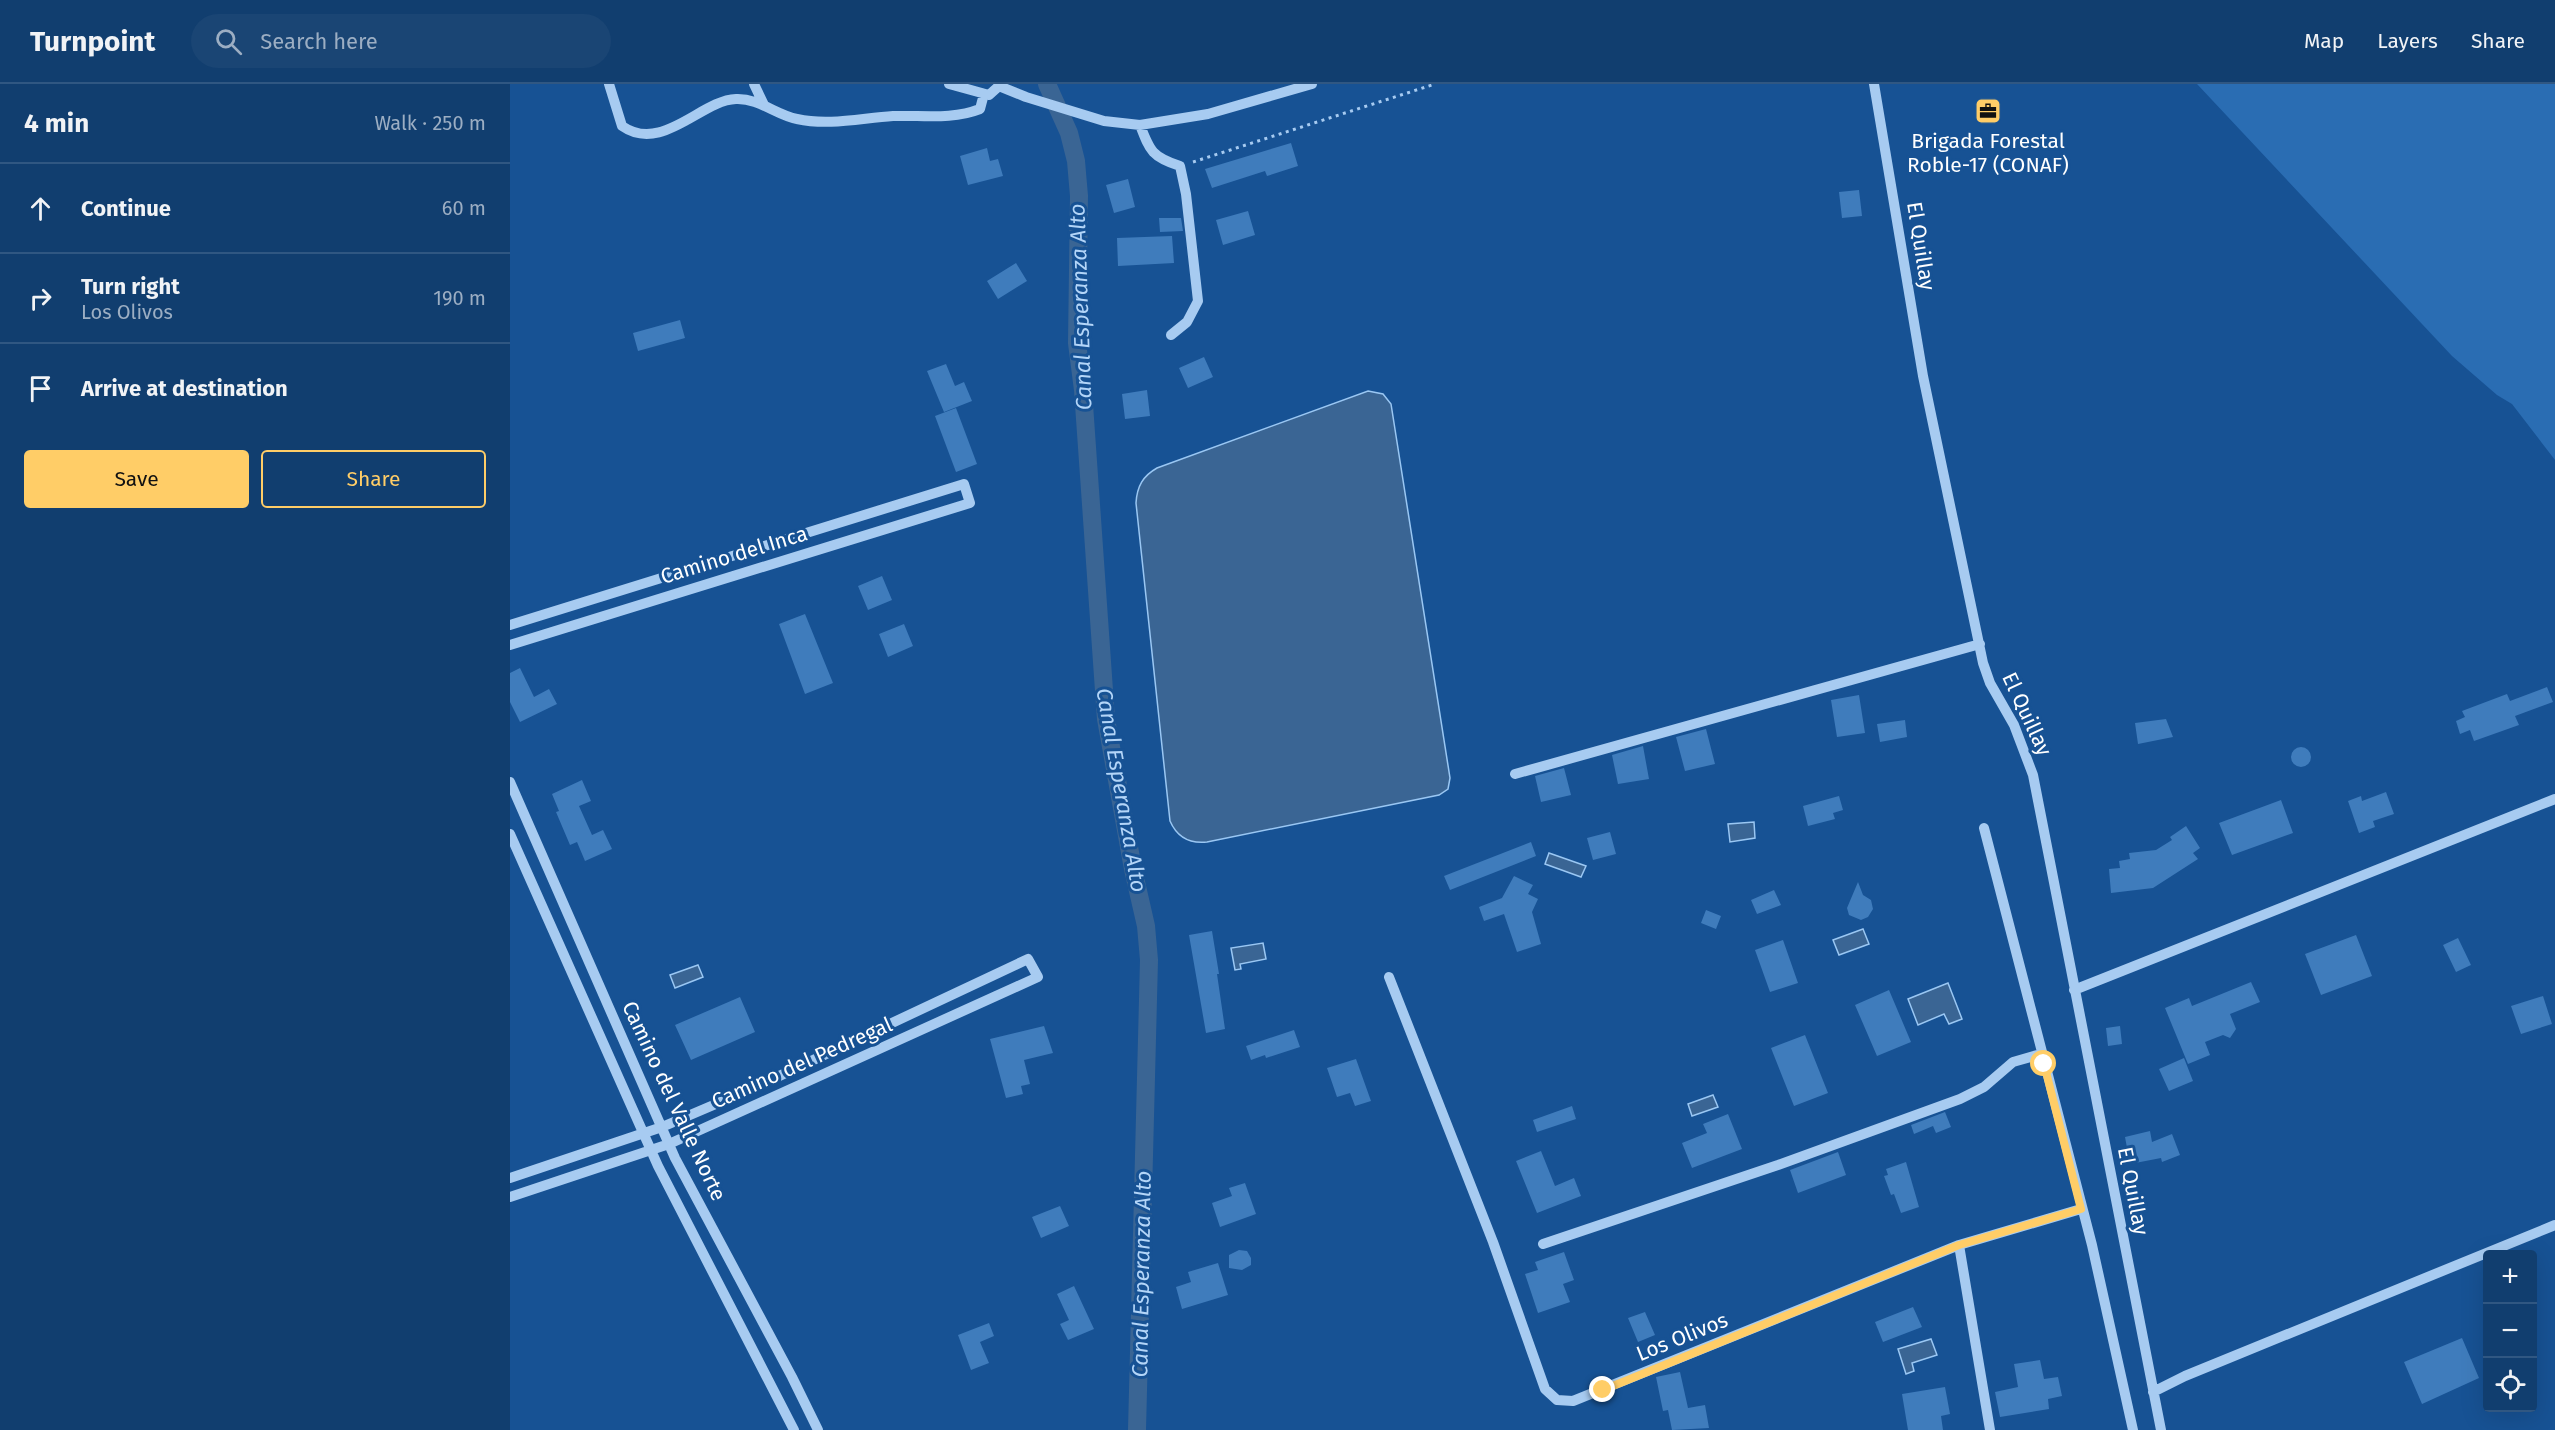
<!DOCTYPE html>
<html lang="en">
<head>
<meta charset="utf-8">
<style>
  :root { --surface:#113e6f; --page:#1a4574; --text:#f1f3f6; --muted:#9caec3; --line:#305782; --accent:#ffcd67 }
  body { margin:0; font-family:"Fira Sans",sans-serif; background:var(--page); color:var(--text) }
  .controls { position:absolute; right:18px; bottom:18px; display:grid; overflow:hidden; border-radius:6px; box-shadow:0 6px 24px #0002 }
  .controls button { width:54px; height:54px; display:grid; place-items:center; padding:0; border:0; border-bottom:2px solid var(--line); background:var(--surface); color:var(--text); font:30px sans-serif }
  .stop { position:absolute; width:18px; height:18px; margin:-14px; border:4px solid #ffcd67; border-radius:50%; background:#fff }
  .stop.end { background:#ffcd67; border-color:#fff; box-shadow:0 2px 6px #0008 }
  .list { margin:0; padding:0; list-style:none }
  h2 { display:flex; justify-content:space-between; align-items:center; height:78px; margin:0; padding:0 24px; font-size:26px }
  h2 small { font-size:20px; font-weight:400; color:var(--muted) }
  .list li { display:grid; grid-template-columns:39px 1fr auto; gap:18px; align-items:center; box-sizing:border-box; height:90px; padding:0 24px; border-top:2px solid var(--line) }
  .list b { display:block; font-size:22px; white-space:nowrap }
  .list p { margin:0; font-size:20px; white-space:nowrap; color:var(--muted) }
  .list em { font-size:20px; font-style:normal; color:var(--muted) }
  .actions { display:flex; gap:12px; padding:18px 24px }
  .actions a { flex:1; padding:14px 0; border:2px solid var(--accent); border-radius:6px; text-align:center; font-size:21px; color:var(--accent) }
  .actions .main { background:var(--accent); color:#111 }
  .icon { flex:none; width:33px; height:33px; fill:none; stroke:currentColor; stroke-width:2; stroke-linecap:round; stroke-linejoin:round }
  .map { position:relative; flex:none; width:2045px; height:1346px; overflow:hidden }
  header { display:flex; align-items:center; gap:36px; box-sizing:border-box; height:84px; padding:0 30px; background:var(--surface); border-bottom:2px solid var(--line) }
  header strong { font-size:28px }
  nav { display:flex; gap:33px; margin-inline-start:auto; font-size:21px }
  .search { width:420px; height:54px; background:var(--page); display:flex; align-items:center; gap:15px; box-sizing:border-box; padding:0 21px; border-radius:33px; color:var(--muted); font-size:22px }
  main { display:flex }
  aside { flex:1; background:var(--surface) }
  .map>svg:first-child { display:block }
  .green { fill:#2a6db3 }
  .water { fill:#3a6594; stroke:#9ac7f3; stroke-width:1.5 }
  .lines { fill:none; stroke-linecap:round; stroke-linejoin:round }
  .canal { stroke:#3a6594; stroke-width:18 }
  .building { fill:#3f7cbc }
  .path { stroke:#a7cbf1; stroke-width:3; stroke-dasharray:3 4.5; stroke-linecap:butt }
  .minor { stroke:#a7cbf1; stroke-width:10 }
  .route { stroke:#ffcd67; stroke-width:8 }
  .labels { text-anchor:middle; stroke-width:6; stroke-linejoin:round; paint-order:stroke }
  .poi-label { font-size:21px; fill:#fff; stroke:#175294 }
  .street-label { font-size:21px; fill:#fff; stroke:#175294 }
  .water-label { font-size:22px; font-style:italic; fill:#b3d5f8; stroke:#175294 }
</style>
</head>
<body>
<header>
<strong>Turnpoint</strong>
<div class="search"><svg class="icon" aria-label="search" viewBox="0 0 24 24"><circle cx="10" cy="10" r="6"/><path d="M15 15l6 6"/></svg>Search here</div>
<nav><a>Map</a><a>Layers</a><a>Share</a></nav>
</header>
<main>
<aside>
<h2>4 min<small>Walk · 250 m</small></h2>
<ul class="list">
<li><svg class="icon" aria-label="ahead" viewBox="0 0 24 24"><path d="M12 20V5M6 11l6-6 6 6"/></svg><div><b>Continue</b></div><em>60 m</em></li>
<li><svg class="icon" aria-label="right" viewBox="0 0 24 24"><path d="M7 20v-9h11M14 6l5 5-5 5"/></svg><div><b>Turn right</b><p>Los Olivos</p></div><em>190 m</em></li>
<li><svg class="icon" aria-label="arrive" viewBox="0 0 24 24"><path d="M6 21V4h12l-3 4 3 4H6"/></svg><div><b>Arrive at destination</b></div></li>
</ul>
<div class="actions"><a class="main">Save</a><a>Share</a></div>
</aside>
<div class="map">
<svg width="2045" height="1346" viewBox="0 0 2045 1346">
  <rect width="100%" height="100%" fill="#175294"/>
  <path class="green" d="M 1687,0 L 2045,0 L 2045,376 L 2002,320 L 1987,311 L 1942,272 Z"/>
  <path class="water" d="M 858,307 L 873,310 L 881,320 L 940,694 L 938,705 L 929,711 L 697,758 C 679,760 667,753 660,737 L 626,419 C 627,402 633,392 647,384 Z
    M 1244,738 L 1245,754 L 1220,758 L 1218,740 Z
    M 1039,769 L 1076,782 L 1071,793 L 1035,780 Z
    M 1353,845 L 1359,860 L 1329,871 L 1323,856 Z
    M 753,859 L 756,875 L 730,880 L 731,885 L 725,886 L 721,864 Z
    M 188,881 L 193,893 L 165,904 L 160,891 Z
    M 1438,899 L 1452,935 L 1439,940 L 1434,930 L 1408,941 L 1398,915 Z
    M 1203,1011 L 1208,1023 L 1182,1032 L 1178,1020 Z
    M 1421,1255 L 1427,1271 L 1402,1279 L 1404,1287 L 1396,1290 L 1388,1265 Z"/>
  <g class="lines">
    <path class="canal" d="M 537,0 L 559,49 L 566,77 L 569,112 L 567,259 L 573,306 L 596,635 L 623,785 L 636,842 L 639,876 L 627,1346"/>
  </g>
  <path class="building" d="M 781,59 L 788,82 L 757,92 L 755,87 L 702,104 L 695,85 Z
    M 477,64 L 480,77 L 488,75 L 493,92 L 458,101 L 450,72 Z
    M 618,95 L 625,123 L 604,129 L 596,101 Z
    M 1349,106 L 1352,132 L 1332,134 L 1329,108 Z
    M 738,127 L 745,151 L 713,161 L 706,136 Z
    M 649,134 L 671,134 L 673,147 L 650,148 Z
    M 662,152 L 664,179 L 608,182 L 607,154 Z
    M 506,179 L 517,197 L 488,215 L 477,197 Z
    M 170,236 L 175,254 L 128,267 L 123,249 Z
    M 694,273 L 703,293 L 678,304 L 669,284 Z
    M 436,280 L 445,302 L 454,298 L 462,317 L 434,328 L 417,287 Z
    M 637,306 L 640,332 L 615,335 L 612,310 Z
    M 446,324 L 467,380 L 446,388 L 425,332 Z
    M 372,492 L 382,516 L 358,526 L 348,502 Z
    M 295,530 L 323,599 L 295,610 L 269,540 Z
    M 394,540 L 403,562 L 378,573 L 369,550 Z
    M 10,584 L 24,613 L 39,605 L 47,620 L 10,638 L 0,618 L 0,589 Z
    M 2037,603 L 2043,618 L 2005,632 L 2009,641 L 1964,657 L 1960,646 L 1950,650 L 1946,637 L 1955,633 L 1952,627 L 1997,610 L 2000,617 Z
    M 1349,611 L 1355,649 L 1327,653 L 1321,616 Z
    M 1656,635 L 1663,653 L 1628,660 L 1625,639 Z
    M 1395,636 L 1397,653 L 1370,658 L 1367,640 Z
    M 1196,645 L 1205,680 L 1175,687 L 1166,653 Z
    M 1133,662 L 1139,695 L 1108,700 L 1102,671 Z
    M1781 673a10 10 0 1 1 20 0a10 10 0 1 1-20 0Z
    M 1054,684 L 1061,711 L 1031,718 L 1025,692 Z
    M 72,696 L 81,717 L 69,722 L 82,751 L 93,746 L 102,765 L 75,777 L 67,758 L 60,761 L 46,728 L 49,727 L 42,710 Z
    M 1876,708 L 1884,730 L 1863,737 L 1865,743 L 1849,749 L 1838,717 L 1851,712 L 1852,717 Z
    M 1329,712 L 1333,726 L 1323,729 L 1325,735 L 1298,742 L 1293,722 Z
    M 1771,716 L 1783,749 L 1722,771 L 1709,739 Z
    M 1676,742 L 1690,764 L 1683,769 L 1688,775 L 1643,804 L 1601,809 L 1599,785 L 1610,784 L 1609,777 L 1620,775 L 1619,769 L 1646,766 L 1662,756 L 1660,753 Z
    M 1100,748 L 1106,770 L 1083,776 L 1077,754 Z
    M 1021,758 L 1026,772 L 940,806 L 934,792 Z
    M 1004,792 L 1023,801 L 1018,810 L 1028,815 L 1022,828 L 1031,860 L 1007,868 L 994,830 L 974,837 L 969,823 L 992,814 Z
    M 1348,798 L 1353,811 L 1361,816 L 1363,825 L 1358,833 L 1351,836 L 1339,831 L 1337,824 Z
    M 1264,806 L 1271,821 L 1247,830 L 1241,816 Z
    M 1196,826 L 1211,832 L 1206,845 L 1191,839 Z
    M 702,847 L 709,890 L 707,890 L 715,945 L 696,949 L 679,851 Z
    M 1846,851 L 1862,892 L 1811,911 L 1795,870 Z
    M 1948,854 L 1961,881 L 1946,888 L 1933,861 Z
    M 1273,856 L 1288,899 L 1260,908 L 1245,866 Z
    M 1741,898 L 1750,918 L 1720,930 L 1726,945 L 1720,954 L 1713,951 L 1695,958 L 1700,971 L 1678,980 L 1655,924 L 1679,914 L 1682,922 Z
    M 1379,906 L 1401,958 L 1367,972 L 1345,921 Z
    M 2033,912 L 2042,940 L 2011,950 L 2001,922 Z
    M 230,913 L 245,948 L 181,976 L 165,941 Z
    M 534,942 L 543,969 L 514,976 L 520,1000 L 511,1002 L 513,1010 L 496,1014 L 480,955 Z
    M 1610,942 L 1612,960 L 1598,962 L 1596,944 Z
    M 784,946 L 790,963 L 756,974 L 755,971 L 741,976 L 736,962 Z
    M 1295,951 L 1318,1009 L 1284,1022 L 1261,964 Z
    M 1674,974 L 1683,997 L 1659,1007 L 1649,985 Z
    M 846,975 L 861,1017 L 845,1022 L 840,1009 L 827,1013 L 817,984 Z
    M 1062,1022 L 1066,1035 L 1027,1048 L 1023,1036 Z
    M 1435,1028 L 1441,1043 L 1426,1049 L 1423,1042 L 1404,1050 L 1401,1041 Z
    M 1218,1030 L 1232,1065 L 1182,1084 L 1172,1059 L 1197,1049 L 1193,1040 Z
    M 1640,1047 L 1642,1058 L 1662,1050 L 1670,1071 L 1652,1078 L 1651,1074 L 1620,1080 L 1615,1053 Z
    M 1031,1067 L 1045,1102 L 1064,1094 L 1071,1112 L 1027,1129 L 1006,1077 Z
    M 1328,1068 L 1336,1091 L 1288,1109 L 1280,1086 Z
    M 1396,1078 L 1409,1123 L 1391,1129 L 1384,1110 L 1381,1111 L 1374,1092 L 1378,1091 L 1376,1085 Z
    M 735,1099 L 746,1130 L 710,1143 L 702,1119 L 722,1112 L 719,1104 Z
    M 550,1122 L 559,1142 L 531,1154 L 522,1133 Z
    M 729,1166 L 737,1167 L 741,1174 L 741,1181 L 732,1186 L 719,1184 L 719,1171 Z
    M 1054,1168 L 1064,1196 L 1053,1200 L 1060,1218 L 1028,1229 L 1015,1190 L 1028,1186 L 1025,1178 Z
    M 708,1179 L 718,1211 L 672,1225 L 666,1203 L 681,1198 L 678,1188 Z
    M 564,1202 L 584,1245 L 558,1256 L 550,1240 L 559,1236 L 547,1210 Z
    M 1403,1223 L 1412,1243 L 1373,1258 L 1365,1238 Z
    M 1135,1228 L 1145,1251 L 1128,1258 L 1118,1234 Z
    M 479,1239 L 484,1252 L 470,1258 L 479,1279 L 461,1286 L 448,1251 Z
    M 1952,1254 L 1969,1294 L 1912,1320 L 1894,1278 Z
    M 1530,1276 L 1534,1295 L 1548,1293 L 1552,1312 L 1538,1315 L 1539,1325 L 1490,1333 L 1485,1308 L 1508,1303 L 1504,1280 Z
    M 1170,1288 L 1178,1324 L 1195,1321 L 1199,1344 L 1162,1346 L 1158,1326 L 1153,1327 L 1146,1293 Z
    M 1435,1303 L 1440,1330 L 1431,1332 L 1433,1346 L 1398,1346 L 1392,1310 Z"/>
  <g class="lines">
    <path class="path" d="M 683,78 L 925,0"/>
    <path class="minor" d="M 99,0 L 112,42 C 152,70 191,16 226,15 C 249,14 266,31 287,35 C 319,42 351,34 383,32 C 412,31 442,36 470,25 L 474,10
      M 244,0 L 254,21
      M 439,0 L 479,11 L 489,2 L 516,13 L 594,37 L 630,41 L 698,30 L 802,0
      M 1364,0 L 1413,292 L 1473,579 L 1480,599 L 1504,641 L 1523,691 L 1651,1346
      M 630,41 C 640,67 642,73 670,82 L 676,110 L 688,217 L 677,238 L 661,251
      M 0,541 L 454,400 L 460,419 L 0,561
      M 1005,690 L 1470,560
      M 0,698 L 165,1074 L 282,1293 L 308,1346
      M 1474,744 L 1582,1161 L 1623,1346
      M 0,750 L 148,1082 L 284,1346
      M 879,893 L 983,1158 L 1035,1305 L 1047,1316 L 1063,1317 L 1449,1161 L 1571,1125
      M 1564,906 L 2045,715
      M 0,1094 L 152,1043 L 248,1002 L 518,875 L 528,893 L 159,1060 L 0,1113
      M 1033,1160 L 1268,1081 L 1450,1015 L 1474,1003 L 1503,978 L 1531,970
      M 1449,1161 L 1480,1346
      M 1643,1308 L 1675,1292 L 2045,1141"/>
  </g>
  <g class="lines">
    <path class="route" d="M 1093,1306 L 1449,1161 L 1571,1125 L 1534,980"/>
  </g>
  <defs>
    <g id="office-square" transform="scale(1.35)"><rect x="-9" y="-9" width="18" height="18" rx="4" fill="#ffcd67" stroke="#175294"/><path d="M-6-3h4V-5.5h4V-3h4V5H-6ZM-1-4.5V-3h2v-1.5ZM-6 0V1H6V0Z" fill="#111"/></g>
  </defs>
  <g fill-rule="evenodd">
    <use href="#office-square" x="1478" y="27"/>
  </g>
  <g class="labels">
    <g class="poi-label">
      <text x="1478" y="64">Brigada Forestal<tspan x="1478" dy="24">Roble-17 (CONAF)</tspan></text>
    </g>
    <g class="street-label">
      <text transform="translate(1411 162) rotate(81)" y="7">El Quillay</text>
      <text transform="translate(224 471) rotate(-17)" y="7">Camino del Inca</text>
      <text transform="translate(1517 630) rotate(65)" y="7">El Quillay</text>
      <text transform="translate(292 979) rotate(-24)" y="7">Camino del Pedregal</text>
      <text transform="translate(164 1017) rotate(65)" y="7">Camino del Valle Norte</text>
      <text transform="translate(1623 1107) rotate(79)" y="7">El Quillay</text>
      <text transform="translate(1172 1253) rotate(-22)" y="7">Los Olivos</text>
    </g>
    <g class="water-label">
      <text transform="translate(570 223) rotate(-92)" y="8">Canal Esperanza Alto</text>
      <text transform="translate(612 706) rotate(80)" y="8">Canal Esperanza Alto</text>
      <text transform="translate(631 1190) rotate(-89)" y="8">Canal Esperanza Alto</text>
    </g>
  </g>
</svg>
<div class="controls">
<button>+</button>
<button>−</button>
<button><svg class="icon" aria-label="locate" viewBox="0 0 24 24"><circle cx="12" cy="12" r="6"/><path d="M12 2v4M12 18v4M2 12h4M18 12h4"/></svg></button>
</div>
<div class="stop" style="left:1534px;top:980px"></div>
<div class="stop end" style="left:1093px;top:1306px"></div>
</div>
</main>
</body>
</html>
